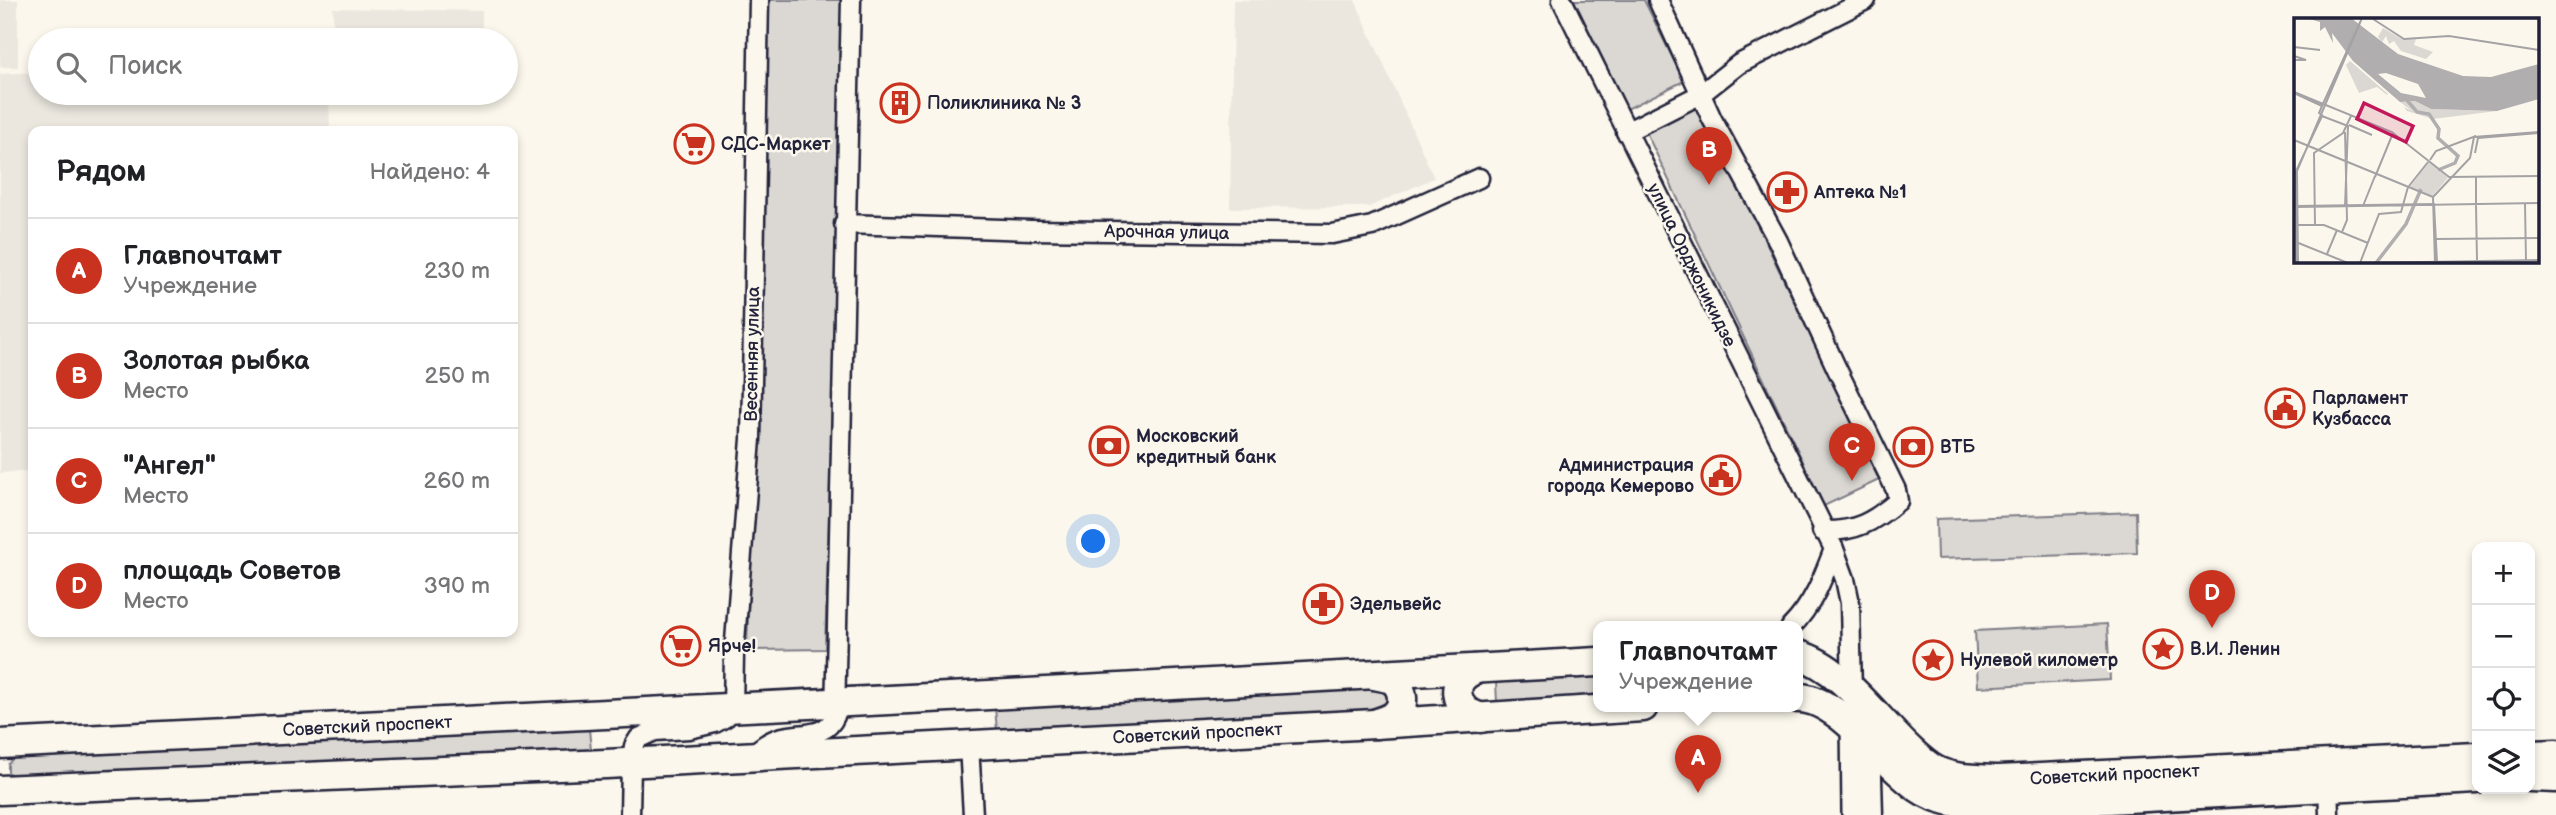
<!DOCTYPE html>
<html lang="ru">
<head>
<meta charset="utf-8">
<style>
  :root { --surface:#fff; --page:#f6f6f6; --text:#202124; --muted:#757577; --line:#e0e0e0; --accent:#c8321e }
  body { margin:0; font-family:"Balsamiq Sans",sans-serif; background:var(--page); color:var(--text) }
  .controls { position:absolute; right:21px; bottom:21px; display:grid; overflow:hidden; border-radius:14px; box-shadow:0 4px 10px #0003 }
  .controls button { width:63px; height:63px; display:grid; place-items:center; padding:0; border:0; border-bottom:2px solid var(--line); background:var(--surface); color:var(--text); font:35px sans-serif }
  .you { position:absolute; left:1094px; top:542px; width:24px; height:24px; margin:-18px; border:5px solid #fff; border-radius:50%; background:#1a73e8; box-shadow:0 0 0 10px #1a73e833 }
  .badge { display:grid; place-items:center; width:46px; height:46px; border-radius:50%; background:var(--accent); color:#fff; font-size:23px; font-weight:700 }
  .pin { position:absolute; translate:-50% -58px; filter:drop-shadow(0 2px 4px #0008) }
  .pin::after { content:''; position:absolute; top:37px; width:24px; height:21px; background:inherit; clip-path:polygon(0 0,100% 0,50% 100%) }
  .popup { position:absolute; left:1593px; top:621px; width:210px; height:91px; box-sizing:border-box; display:grid; place-content:center; border-radius:14px; background:var(--surface); filter:drop-shadow(0 2px 5px #0005); font-size:23px; white-space:nowrap; color:var(--muted) }
  .popup b { font-size:26px; color:var(--text) }
  .popup::after { content:''; position:absolute; left:50%; top:100%; margin-left:-14px; border:14px solid transparent; border-top-color:var(--surface) }
  .list { margin:0; padding:0; list-style:none }
  h2 { display:flex; justify-content:space-between; align-items:center; height:91px; margin:0; padding:0 28px; font-size:30px }
  h2 small { font-size:23px; font-weight:400; color:var(--muted) }
  .list li { display:grid; grid-template-columns:46px 1fr auto; gap:21px; align-items:center; box-sizing:border-box; height:105px; padding:0 28px; border-top:2px solid var(--line) }
  .list b { display:block; font-size:26px; white-space:nowrap }
  .list p { margin:0; font-size:23px; white-space:nowrap; color:var(--muted) }
  .list em { font-size:23px; font-style:normal; color:var(--muted) }
  .icon { flex:none; width:38px; height:38px; fill:none; stroke:currentColor; stroke-width:2; stroke-linecap:round; stroke-linejoin:round }
  .map { position:relative; flex:none; width:2556px; height:815px; overflow:hidden }
  .search { position:absolute; background:var(--surface); box-shadow:0 4px 10px #0003; left:28px; top:28px; width:490px; height:77px; display:flex; align-items:center; gap:18px; box-sizing:border-box; padding:0 24px; border-radius:38px; color:var(--muted); font-size:26px }
  .panel { position:absolute; background:var(--surface); box-shadow:0 4px 10px #0003; left:28px; top:126px; width:490px; height:511px; border-radius:14px }
  .map>svg:first-child { display:block }
  .built { fill:#ebe7df }
  .green { fill:#dbd8d3; stroke:#7e7d87; stroke-width:2 }
  .lines { fill:none; stroke-linecap:round; stroke-linejoin:round }
  .minor-casing { stroke:#22223b; stroke-width:23 }
  .tertiary-casing { stroke:#22223b; stroke-width:28 }
  .primary-casing { stroke:#22223b; stroke-width:33 }
  .minor { stroke:#fbf7ec; stroke-width:18 }
  .tertiary { stroke:#fbf7ec; stroke-width:23 }
  .primary { stroke:#fbf7ec; stroke-width:28 }
  .labels { text-anchor:middle; stroke-width:5; stroke-linejoin:round; paint-order:stroke }
  .poi-label { font-size:18px; font-weight:bold; fill:#22223b; stroke:#fbf7ec; text-anchor:start }
  .street-label { font-size:18px; fill:#22223b; stroke:#fbf7ec }
  .inset-river { fill:none; stroke:#b1aeb0; stroke-width:3.5 }
  .inset-road { fill:none; stroke:#a4a2a5; stroke-width:2 }
  .view { fill:#c2185b; fill-opacity:0.15; stroke:#c2185b; stroke-width:3.5 }
  .inset-edge { fill:none; stroke:#22223b; stroke-width:3.5 }
</style>
</head>
<body>
<div class="map">
<svg width="2556" height="815" viewBox="0 0 2556 815">
  <rect width="100%" height="100%" fill="#fbf7ec"/>
  <filter id="ink" filterUnits="userSpaceOnUse"><feTurbulence type="fractalNoise" baseFrequency=".0143" numOctaves="2"/><feDisplacementMap in="SourceGraphic" scale="14" xChannelSelector="R" yChannelSelector="G"/><feConvolveMatrix kernelMatrix="1 2 1 2 8 2 1 2 1" color-interpolation-filters="sRGB"/></filter>
  <g filter="url(#ink)">
    <path class="built" d="M 0,0 L 18,0 L 18,67 L 0,67 Z
      M 1233,0 L 1355,0 L 1434,178 L 1369,207 L 1230,208 Z
      M 333,8 L 482,11 L 482,40 L 333,37 Z
      M 40,72 L 40,93 L 329,93 L 330,131 L 33,131 L 33,428 L 28,429 L 31,471 L 0,473 L 0,74 Z"/>
    <path class="green" d="M 766,0 L 844,0 L 825,649 L 747,650 Z
      M 1574,0 L 1644,0 L 1684,81 L 1627,109 Z
      M 1700,104 L 1879,480 L 1824,506 L 1645,130 Z
      M 2136,512 L 2137,553 L 1937,559 L 1936,519 Z
      M 2107,624 L 2110,680 L 1978,687 L 1975,631 Z
      M 1598,677 L 1598,698 L 1497,703 L 1496,682 Z
      M 1379,688 L 1387,693 L 1387,705 L 1380,709 L 997,730 L 995,708 Z
      M 589,729 L 591,750 L 14,778 L 8,772 L 8,764 L 13,758 Z"/>
    <g class="lines">
      <g class="minor-casing">
        <path id="minor" d="M 1562,0 L 1834,549 L 1845,579 L 1850,603 L 1852,693
          M 1658,0 L 1712,119 L 1778,241 L 1836,367 L 1896,490 L 1898,501 C 1873,522 1856,532 1822,531
          M 1626,132 L 1701,94 L 1739,64 L 1866,0
          M 844,224 L 1031,230 L 1332,234 L 1372,226 L 1479,178
          M 1791,627 C 1813,605 1823,578 1834,549
          M 1871,741 L 1873,815
          M 969,745 L 973,815
          M 753,754 C 760,748 767,742 776,739 C 798,731 825,740 835,716 L 851,0
          M 2328,780 L 2329,815
          M 630,815 L 631,763 L 634,746 L 639,738 L 655,731 L 689,729 L 715,723 L 726,717 L 733,708 L 734,654 L 751,439 L 759,0"/>
      </g>
      <g class="tertiary-casing">
        <path id="tertiary" d="M 1853,717 L 1854,815"/>
      </g>
      <g class="primary-casing">
        <g id="primary">
          <path id="s1" d="M 1798,655 C 1848,668 1887,737 1930,767 C 1948,780 1977,779 1999,780 L 2477,757"/>
          <path d="M 1476,669 C 1455,678 1452,693 1465,711 L 1481,718"/>
          <path d="M 1374,675 C 1379,676 1386,677 1391,679 C 1403,686 1406,704 1396,714 C 1391,719 1382,721 1375,724"/>
          <path d="M 1798,698 C 1839,697 1886,767 1919,788 C 1936,800 1961,803 1981,806 L 2477,779"/>
          <path id="s2" d="M 0,744 L 989,695 L 1598,662"/>
          <path d="M 2530,755 L 2556,754"/>
          <path d="M 2530,777 L 2556,778"/>
          <path id="s3" d="M 0,790 L 606,764 L 1375,724 L 1643,707"/>
        </g>
      </g>
      <use href="#minor" class="minor"/>
      <use href="#tertiary" class="tertiary"/>
      <use href="#primary" class="primary"/>
    </g>
  </g>
  <defs>
    <g id="building-ring" transform="scale(2.0125)"><circle r="9.5" fill="#fbf7ec" stroke="#c8321e" stroke-width="1.5"/><path d="M-4-6H4V6H1V3H-1V6H-4ZM-2.5-4.3h1.7v1.8h-1.7ZM.8-4.3h1.7v1.8H.8ZM-2.5-1h1.7V.8h-1.7ZM.8-1h1.7V.8H.8Z" fill="#c8321e"/></g>
    <g id="supermarket-ring" transform="scale(2.0125)"><circle r="9.5" fill="#fbf7ec" stroke="#c8321e" stroke-width="1.5"/><path d="M-6-5.5h2.5l.6 2H6L4.5 2H-2.5L-4.4-4H-6ZM-1.5 3.2a1.3 1.3 0 1 0 .1 0ZM3 3.2a1.3 1.3 0 1 0 .1 0Z" fill="#c8321e"/></g>
    <g id="pharmacy-ring" transform="scale(2.0125)"><circle r="9.5" fill="#fbf7ec" stroke="#c8321e" stroke-width="1.5"/><path d="M-2-6h4v4h4v4h-4v4h-4v-4h-4v-4h4Z" fill="#c8321e"/></g>
    <g id="civic-ring" transform="scale(2.0125)"><circle r="9.5" fill="#fbf7ec" stroke="#c8321e" stroke-width="1.5"/><path d="M-.6-6.5H3V-4.5H.6V-3L4-1V1h2V6H-6V1h2V-1L-.6-3ZM-1.2 2.5V6h2.4V2.5Z" fill="#c8321e"/></g>
    <g id="bank-ring" transform="scale(2.0125)"><circle r="9.5" fill="#fbf7ec" stroke="#c8321e" stroke-width="1.5"/><path d="M-6-4H6V4H-6ZM0-2.3a2.3 2.3 0 1 0 0 4.6a2.3 2.3 0 1 0 0-4.6Z" fill="#c8321e"/></g>
    <g id="sight-ring" transform="scale(2.0125)"><circle r="9.5" fill="#fbf7ec" stroke="#c8321e" stroke-width="1.5"/><path d="M0-6L1.8-2.2L6-1.7L2.9 1.2L3.7 5.4L0 3.3L-3.7 5.4L-2.9 1.2L-6-1.7L-1.8-2.2Z" fill="#c8321e"/></g>
  </defs>
  <g fill-rule="evenodd">
    <use href="#building-ring" x="900" y="103"/>
    <use href="#supermarket-ring" x="694" y="144"/>
    <use href="#pharmacy-ring" x="1787" y="192"/>
    <use href="#civic-ring" x="2285" y="408"/>
    <use href="#bank-ring" x="1109" y="446"/>
    <use href="#bank-ring" x="1913" y="447"/>
    <use href="#civic-ring" x="1721" y="475"/>
    <use href="#pharmacy-ring" x="1323" y="604"/>
    <use href="#supermarket-ring" x="681" y="646"/>
    <use href="#sight-ring" x="2163" y="649"/>
    <use href="#sight-ring" x="1933" y="660"/>
  </g>
  <g class="labels">
    <g class="poi-label">
      <text x="927" y="109">Поликлиника № 3</text>
      <text x="721" y="150">СДС-Маркет</text>
      <text x="1814" y="198">Аптека №1</text>
      <text x="2312" y="404">Парламент<tspan x="2312" dy="21">Кузбасса</tspan></text>
      <text x="1136" y="442">Московский<tspan x="1136" dy="21">кредитный банк</tspan></text>
      <text x="1940" y="453">ВТБ</text>
      <text x="1694" y="471" text-anchor="end">Администрация<tspan x="1694" dy="21">города Кемерово</tspan></text>
      <text x="1350" y="610">Эдельвейс</text>
      <text x="708" y="652">Ярче!</text>
      <text x="2190" y="655">В.И. Ленин</text>
      <text x="1960" y="666">Нулевой километр</text>
    </g>
    <g class="street-label">
      <text transform="translate(1167 232) rotate(1)" y="6">Арочная улица</text>
      <text transform="translate(1692 265) rotate(64)" y="6">улица Орджоникидзе</text>
      <text transform="translate(752 354) rotate(-89)" y="6">Весенняя улица</text>
      <text dy="6" stroke="none"><textPath href="#s2" startOffset="368">Советский проспект</textPath></text>
      <text dy="6" stroke="none"><textPath href="#s3" startOffset="1199">Советский проспект</textPath></text>
      <text dy="6" stroke="none"><textPath href="#s1" startOffset="362">Советский проспект</textPath></text>
    </g>
  </g>
  <g transform="translate(2294 18)">
    <rect width="245" height="245" fill="#fbf7ec"/>
    <path d="M 89,10 L 108,21 L 122,21 L 120,27 L 139,34 L 132,41 L 107,33 L 100,23 L 95,26 L 92,18 L 88,24 L 84,19 ZM 56,43 L 94,76 L 93,77 L 83,69 L 65,75 L 52,47 ZM 121,83 L 137,91 L 203,93 L 139,101 L 113,93 L 110,89 L 118,93 L 106,84 ZM 135,143 L 154,160 L 138,178 L 116,169 Z" fill="#dbd8d3"/>
    <path d="M 12,0 L 57,0 L 104,36 L 169,58 L 197,59 L 245,46 L 245,81 L 203,93 L 137,91 L 121,83 L 106,84 L 59,43 L 38,15 L 39,25 L 31,9 L 26,13 L 26,4 ZM 92,55 L 124,66 L 132,80 L 107,75 L 84,56 Z" fill="#b1aeb0" fill-rule="evenodd"/>
    <path class="inset-river" d="M 111,80 L 123,94 L 135,96 L 145,111 L 144,120 L 164,138 L 161,145 L 144,152M 82,245 L 112,206 L 127,171"/>
    <path class="inset-road" d="M 79,1 L 110,21 L 155,18 L 245,32M 0,29 L 26,32M 0,38 L 12,42 L 0,42M 0,74 L 98,114 L 155,159 L 245,158M 0,75 L 28,88M 29,98 L 25,95 L 28,88 L 68,0M 55,107 L 78,117M 0,122 L 139,179M 181,135 L 184,120 L 245,115M 136,142 L 142,133 L 182,118M 81,159 L 99,115M 182,159 L 182,185M 115,168 L 134,144M 231,186 L 232,243M 182,187 L 183,242M 2,188 L 140,186 L 143,244 L 245,243M 69,188 L 81,158M 4,189 L 245,185M 3,207 L 30,207 L 74,225M 21,207 L 20,135 L 49,115 L 57,98M 48,214 L 53,202 L 51,114M 141,221 L 245,220M 2,224 L 54,245M 33,236 L 43,212M 3,245 L 2,153 L 28,98 L 54,108 L 51,188M 4,245 L 3,153 L 68,0M 66,245 L 85,196 L 107,194 L 114,169M 72,245 L 245,242M 141,245 L 139,179 L 176,140 L 180,119 L 245,114"/>
    <path class="view" d="M 70,85 L 119,108 L 112,124 L 63,101 Z"/>
    <rect width="245" height="245" class="inset-edge"/>
  </g>
</svg>
<div class="controls">
<button>+</button>
<button>−</button>
<button><svg class="icon" aria-label="locate" viewBox="0 0 24 24"><circle cx="12" cy="12" r="6"/><path d="M12 2v4M12 18v4M2 12h4M18 12h4"/></svg></button>
<button><svg class="icon" aria-label="layers" viewBox="0 0 24 24"><path d="M12 4l9 5-9 5-9-5zM3 14l9 5 9-5"/></svg></button>
</div>
<div class="you"></div>
<div class="pin badge" style="left:1698px;top:793px">A</div>
<div class="popup"><b>Главпочтамт</b>Учреждение</div>
<div class="pin badge" style="left:1709px;top:185px">B</div>
<div class="pin badge" style="left:1852px;top:481px">C</div>
<div class="pin badge" style="left:2212px;top:628px">D</div>
<div class="search"><svg class="icon" aria-label="search" viewBox="0 0 24 24"><circle cx="10" cy="10" r="6"/><path d="M15 15l6 6"/></svg>Поиск</div>
<section class="panel">
<h2>Рядом<small>Найдено: 4</small></h2>
<ul class="list">
<li><span class="badge">A</span><div><b>Главпочтамт</b><p>Учреждение</p></div><em>230 m</em></li>
<li><span class="badge">B</span><div><b>Золотая рыбка</b><p>Место</p></div><em>250 m</em></li>
<li><span class="badge">C</span><div><b>&quot;Ангел&quot;</b><p>Место</p></div><em>260 m</em></li>
<li><span class="badge">D</span><div><b>площадь Советов</b><p>Место</p></div><em>390 m</em></li>
</ul>
</section>
</div>
</body>
</html>
